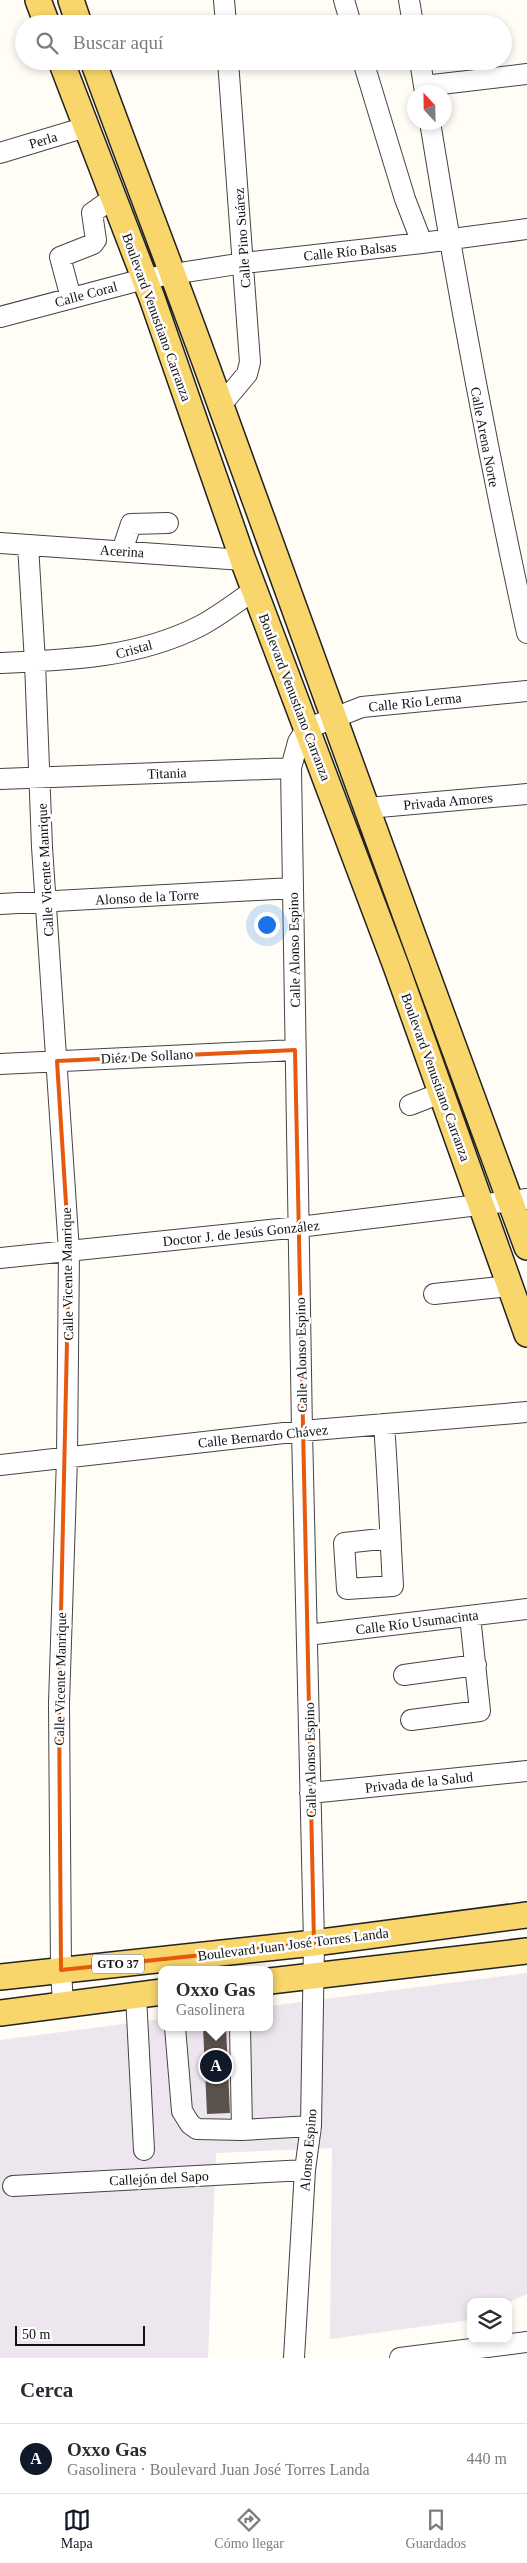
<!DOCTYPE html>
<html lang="es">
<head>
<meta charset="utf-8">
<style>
  :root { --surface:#fff; --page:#f7f7f7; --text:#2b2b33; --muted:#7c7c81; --line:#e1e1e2; --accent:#111827 }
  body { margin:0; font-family:"Times New Roman",serif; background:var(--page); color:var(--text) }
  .controls { position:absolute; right:15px; bottom:15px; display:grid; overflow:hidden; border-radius:10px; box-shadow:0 2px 8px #0003 }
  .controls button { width:45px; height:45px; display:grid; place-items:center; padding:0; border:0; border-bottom:1px solid var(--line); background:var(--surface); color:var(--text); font:25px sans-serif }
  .compass { position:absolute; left:407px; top:85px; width:45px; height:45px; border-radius:50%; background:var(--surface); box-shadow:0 2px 8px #0003; rotate:338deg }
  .scale { position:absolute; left:15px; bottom:12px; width:130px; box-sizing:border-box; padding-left:5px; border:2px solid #111; border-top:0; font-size:14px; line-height:18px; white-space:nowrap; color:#111; -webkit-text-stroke:4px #fff; paint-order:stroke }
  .you { position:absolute; left:266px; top:924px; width:18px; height:18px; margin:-12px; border:4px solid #fff; border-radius:50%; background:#1a73e8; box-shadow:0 0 0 8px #1a73e833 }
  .badge { display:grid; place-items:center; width:32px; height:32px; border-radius:50%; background:var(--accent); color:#fff; font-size:16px; font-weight:700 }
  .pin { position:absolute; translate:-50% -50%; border:2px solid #fff; box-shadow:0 1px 5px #0006 }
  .popup { position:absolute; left:158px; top:1966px; width:115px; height:65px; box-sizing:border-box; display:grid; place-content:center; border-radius:10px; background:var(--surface); filter:drop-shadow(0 1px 4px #0005); font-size:16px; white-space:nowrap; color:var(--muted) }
  .popup b { font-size:19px; color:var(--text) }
  .popup::after { content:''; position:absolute; left:50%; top:100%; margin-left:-10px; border:10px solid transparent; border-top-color:var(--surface) }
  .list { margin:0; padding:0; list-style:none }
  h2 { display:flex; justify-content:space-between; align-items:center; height:65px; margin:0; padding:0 20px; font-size:21px }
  h2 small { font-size:16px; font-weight:400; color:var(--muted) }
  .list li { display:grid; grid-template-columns:32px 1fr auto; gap:15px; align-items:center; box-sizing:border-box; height:70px; padding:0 20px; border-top:1px solid var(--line) }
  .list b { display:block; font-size:19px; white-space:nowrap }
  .list p { margin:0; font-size:16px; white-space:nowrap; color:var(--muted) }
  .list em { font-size:16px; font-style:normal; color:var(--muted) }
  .icon { flex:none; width:28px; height:28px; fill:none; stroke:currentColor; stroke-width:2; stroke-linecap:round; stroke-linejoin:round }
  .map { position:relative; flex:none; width:527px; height:2358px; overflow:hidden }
  .search { position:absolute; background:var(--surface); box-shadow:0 2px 8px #0003; left:15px; right:15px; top:15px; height:55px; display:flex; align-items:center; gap:12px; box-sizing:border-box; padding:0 18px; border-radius:28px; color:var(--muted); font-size:19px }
  .sheet { height:135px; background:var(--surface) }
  nav { display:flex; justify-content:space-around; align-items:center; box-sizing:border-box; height:70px; border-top:1px solid var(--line); background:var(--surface); font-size:14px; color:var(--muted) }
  nav a { display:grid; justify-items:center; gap:2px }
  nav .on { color:var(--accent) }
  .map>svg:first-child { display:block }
  .industrial { fill:#eee6ef }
  .building { fill:#5a524d }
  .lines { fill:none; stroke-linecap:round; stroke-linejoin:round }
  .minor-casing { stroke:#444; stroke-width:22 }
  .major-casing { stroke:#222; stroke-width:28 }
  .minor { stroke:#fff; stroke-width:20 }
  .major { stroke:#f9d66b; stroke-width:25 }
  .marked { fill:none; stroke:#e8590c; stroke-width:4; stroke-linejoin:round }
  .labels { text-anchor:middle; stroke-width:5; stroke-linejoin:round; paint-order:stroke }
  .shield { fill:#fff; stroke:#585858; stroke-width:1 }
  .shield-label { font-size:12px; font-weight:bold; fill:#111 }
  .street-label { font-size:14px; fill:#111; stroke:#fff }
</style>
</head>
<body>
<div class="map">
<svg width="527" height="2358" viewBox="0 0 527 2358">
  <rect width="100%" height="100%" fill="#fffdf5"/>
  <path class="industrial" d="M 527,1973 L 527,2294 L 508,2303 L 471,2302 L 471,2320 L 330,2339 L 332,2148 L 216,2153 L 208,2358 L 0,2358 L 0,2040 L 162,2019 L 162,2027 L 270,2027 L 270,2006 Z"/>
  <path class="building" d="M 203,2027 L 226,2027 L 230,2113 L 207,2114 Z"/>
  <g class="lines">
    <g class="minor-casing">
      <path id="minor" d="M 224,0 L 226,24
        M 344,0 L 351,24
        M 409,0 L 413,24
        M 363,61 L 405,199 L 422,243
        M 420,61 L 425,92
        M 424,86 L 527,74
        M 430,122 C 458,294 490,464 527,633
        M 0,153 L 86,127
        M 71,298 L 60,257 L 93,244 L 96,240 L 92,213 L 113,198
        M 0,317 L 144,279 L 173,274 L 244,263 L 422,243 L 527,229
        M 221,405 L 247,374 L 250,362 L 228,61
        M 0,543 L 243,560
        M 28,545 L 35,662 L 42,847 L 69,1251 L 67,1458 L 59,1703 L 61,1970 L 63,2005
        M 122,551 L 131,524 L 168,523
        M 0,663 C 69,660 137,658 200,626 C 219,616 237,602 254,590
        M 0,779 L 291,768
        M 368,808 L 527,794
        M 0,904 L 293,888
        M 0,1064 L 295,1050
        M 410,1105 L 441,1093
        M 0,1258 L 299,1227 L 527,1199
        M 434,1294 L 510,1286
        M 384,1424 C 388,1478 390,1532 393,1586 L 347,1589 L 344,1543 L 390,1538
        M 0,1465 L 302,1431 L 527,1412
        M 307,1635 L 527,1609
        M 404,1675 L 476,1665
        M 411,1720 L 480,1711 L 470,1616
        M 310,1793 L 527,1771
        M 136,1996 L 144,2150
        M 175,2027 L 182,2111 L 190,2124 L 197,2129 L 242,2130 L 311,2126
        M 240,2027 L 242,2130
        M 13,2186 L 305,2170
        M 294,2358 L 305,2170 L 311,2126 L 314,1943 L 302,1431 L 291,768 L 298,742 L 306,729 L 362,707 L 527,691
        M 400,2358 L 527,2342"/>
    </g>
    <g class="major-casing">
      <path id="major" d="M 38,0 L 47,24
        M 71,0 L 79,24
        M 61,61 L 152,298 L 243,560 L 396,966 L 527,1334
        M 93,61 C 135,176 180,291 221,406 C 322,687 424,967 527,1247
        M 0,1977 L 314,1943 L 527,1915
        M 270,1981 L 527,1951
        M 0,2013 L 162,1992"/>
    </g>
    <use href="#minor" class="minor"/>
    <use href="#major" class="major"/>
  </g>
  <path class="marked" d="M 295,1050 L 314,1943 L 61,1970 L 59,1703 L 69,1251 L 57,1061 Z"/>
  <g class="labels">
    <rect class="shield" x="92" y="1954.5" width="52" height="19" rx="4"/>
    <g class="shield-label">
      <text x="118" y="1968">GTO 37</text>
    </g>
    <g class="street-label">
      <text transform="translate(43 140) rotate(-17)" y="5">Perla</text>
      <text transform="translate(242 238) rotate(-94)" y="5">Calle Pino Suárez</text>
      <text transform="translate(350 251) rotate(-6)" y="5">Calle Río Balsas</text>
      <text transform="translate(86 294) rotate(-15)" y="5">Calle Coral</text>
      <text transform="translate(157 317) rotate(70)" y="5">Boulevard Venustiano Carranza</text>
      <text transform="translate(485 437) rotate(79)" y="5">Calle Arena Norte</text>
      <text transform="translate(122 551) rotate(4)" y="5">Acerina</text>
      <text transform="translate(134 649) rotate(-15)" y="5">Cristal</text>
      <text transform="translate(295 697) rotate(69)" y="5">Boulevard Venustiano Carranza</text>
      <text transform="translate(415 702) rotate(-6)" y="5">Calle Río Lerma</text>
      <text transform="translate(167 773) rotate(-2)" y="5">Titania</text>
      <text transform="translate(448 801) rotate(-5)" y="5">Privada Amores</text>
      <text transform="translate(45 870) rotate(-93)" y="5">Calle Vicente Manrique</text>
      <text transform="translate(147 897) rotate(-3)" y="5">Alonso de la Torre</text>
      <text transform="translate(294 950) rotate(-91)" y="5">Calle Alonso Espino</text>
      <text transform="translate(147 1056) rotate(-3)" y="5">Diéz De Sollano</text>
      <text transform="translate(436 1077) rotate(70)" y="5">Boulevard Venustiano Carranza</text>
      <text transform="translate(241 1233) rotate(-6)" y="5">Doctor J. de Jesús González</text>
      <text transform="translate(67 1274) rotate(-91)" y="5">Calle Vicente Manrique</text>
      <text transform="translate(301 1355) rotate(-91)" y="5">Calle Alonso Espino</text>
      <text transform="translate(263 1436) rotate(-6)" y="5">Calle Bernardo Chávez</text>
      <text transform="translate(417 1622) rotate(-7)" y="5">Calle Río Usumacinta</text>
      <text transform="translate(60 1679) rotate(-89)" y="5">Calle Vicente Manrique</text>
      <text transform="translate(310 1760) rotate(-91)" y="5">Calle Alonso Espino</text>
      <text transform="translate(419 1782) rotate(-6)" y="5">Privada de la Salud</text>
      <text transform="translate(293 1944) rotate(-7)" y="5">Boulevard Juan José Torres Landa</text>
      <text transform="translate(308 2150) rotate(-85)" y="5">Alonso Espino</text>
      <text transform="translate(159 2178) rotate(-3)" y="5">Callejón del Sapo</text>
    </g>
  </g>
</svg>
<div class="controls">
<button><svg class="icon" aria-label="layers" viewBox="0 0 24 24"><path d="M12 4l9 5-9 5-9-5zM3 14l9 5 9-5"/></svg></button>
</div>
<svg class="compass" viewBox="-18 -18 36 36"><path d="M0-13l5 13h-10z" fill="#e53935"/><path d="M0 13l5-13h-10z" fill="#7c7c81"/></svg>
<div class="scale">50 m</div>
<div class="you"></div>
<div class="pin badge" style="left:216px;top:2066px">A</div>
<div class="popup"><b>Oxxo Gas</b>Gasolinera</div>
<div class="search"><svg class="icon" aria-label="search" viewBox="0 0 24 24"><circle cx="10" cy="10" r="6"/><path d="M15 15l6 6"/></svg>Buscar aquí</div>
</div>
<section class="sheet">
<h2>Cerca<small></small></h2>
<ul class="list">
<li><span class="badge">A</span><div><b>Oxxo Gas</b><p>Gasolinera · Boulevard Juan José Torres Landa</p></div><em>440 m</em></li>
</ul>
</section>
<nav>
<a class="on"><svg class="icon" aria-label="map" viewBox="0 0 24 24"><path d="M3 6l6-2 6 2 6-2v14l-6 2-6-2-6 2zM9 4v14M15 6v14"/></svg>Mapa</a>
<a><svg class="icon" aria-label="directions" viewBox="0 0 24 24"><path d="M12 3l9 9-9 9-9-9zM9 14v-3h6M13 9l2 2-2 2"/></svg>Cómo llegar</a>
<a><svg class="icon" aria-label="saved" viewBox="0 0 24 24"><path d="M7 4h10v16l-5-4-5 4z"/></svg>Guardados</a>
</nav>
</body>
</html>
